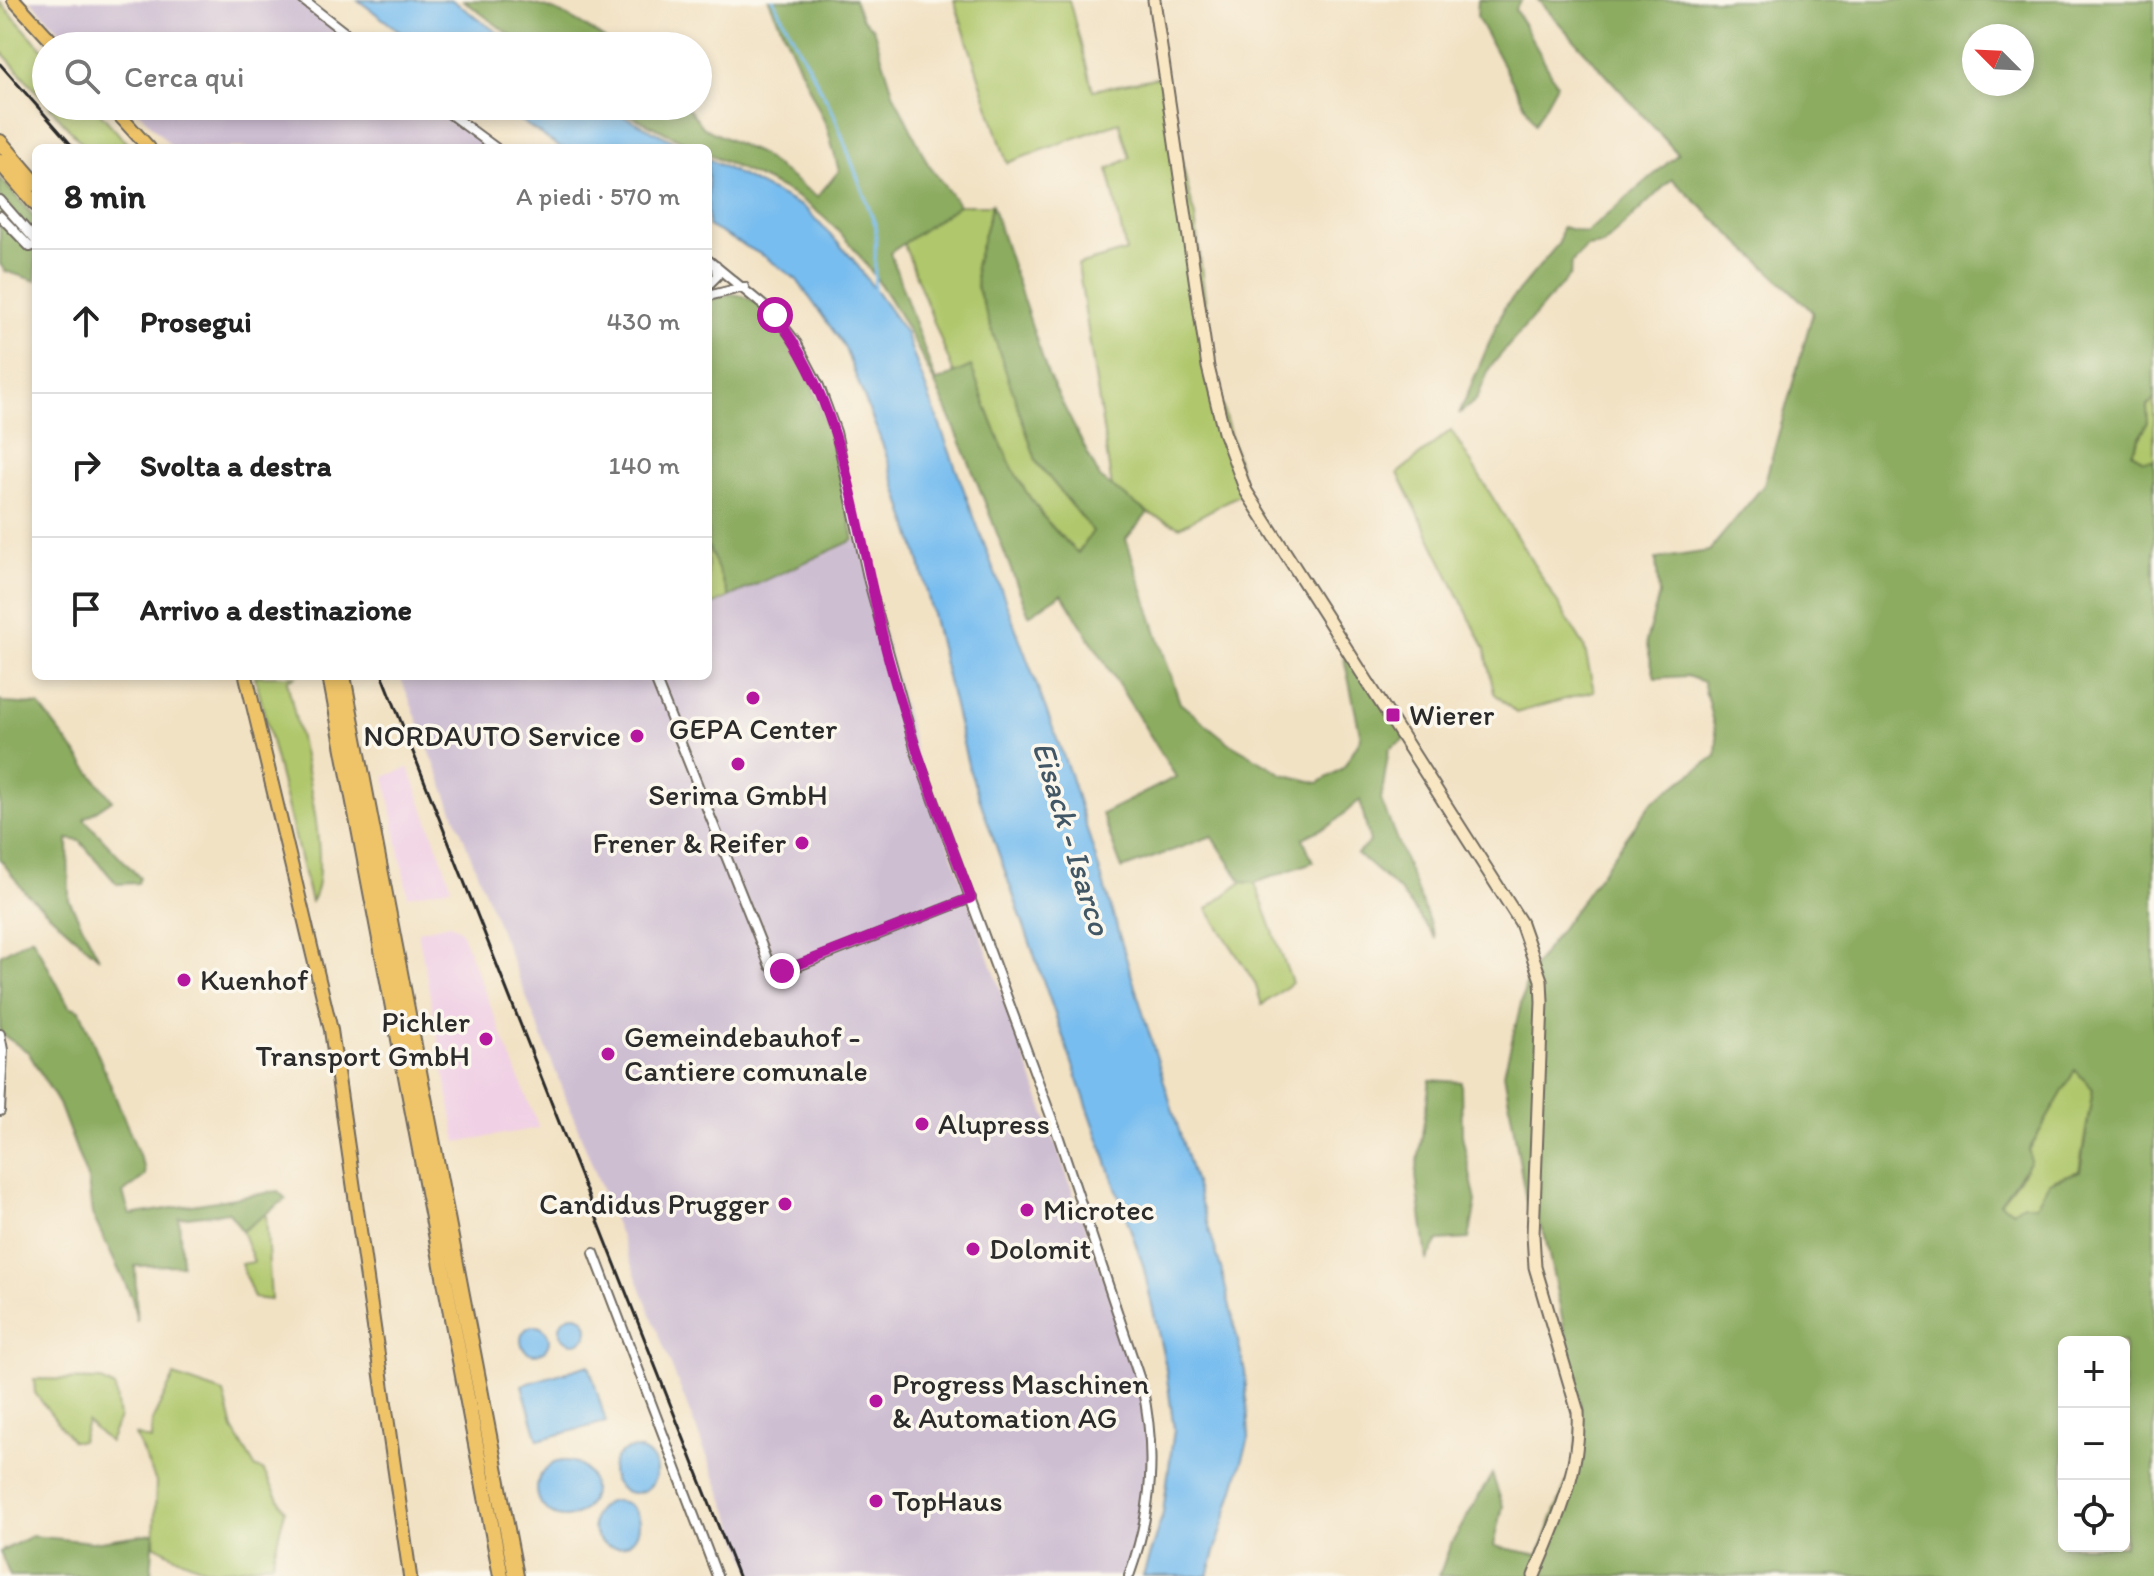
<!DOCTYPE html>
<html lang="it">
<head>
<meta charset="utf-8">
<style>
  :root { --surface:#fff; --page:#f6f6f6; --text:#222; --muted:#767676; --line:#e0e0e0 }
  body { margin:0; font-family:Itim,sans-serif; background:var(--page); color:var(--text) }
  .controls { position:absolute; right:24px; bottom:24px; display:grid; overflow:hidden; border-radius:12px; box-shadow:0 4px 12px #0003 }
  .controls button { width:72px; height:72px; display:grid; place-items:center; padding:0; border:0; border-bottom:2px solid var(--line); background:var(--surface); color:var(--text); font:40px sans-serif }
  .compass { position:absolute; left:1962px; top:24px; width:72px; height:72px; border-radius:50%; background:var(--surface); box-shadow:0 4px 12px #0003; rotate:294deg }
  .stop { position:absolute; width:24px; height:24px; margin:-18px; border:6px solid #b5179e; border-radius:50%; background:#fff }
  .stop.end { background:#b5179e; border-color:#fff; box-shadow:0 2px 8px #0008 }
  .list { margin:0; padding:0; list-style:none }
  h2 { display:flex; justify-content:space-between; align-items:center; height:104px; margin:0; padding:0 32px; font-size:34px }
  h2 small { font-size:26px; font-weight:400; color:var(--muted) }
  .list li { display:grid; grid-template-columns:52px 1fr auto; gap:24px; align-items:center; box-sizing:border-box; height:144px; padding:0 32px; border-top:2px solid var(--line) }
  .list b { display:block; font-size:30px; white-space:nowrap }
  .list em { font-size:26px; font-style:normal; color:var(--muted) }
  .icon { flex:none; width:44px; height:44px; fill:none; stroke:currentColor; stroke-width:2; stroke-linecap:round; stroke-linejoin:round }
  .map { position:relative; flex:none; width:2154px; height:1576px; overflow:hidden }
  .search { position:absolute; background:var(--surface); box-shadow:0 4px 12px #0003; left:32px; top:32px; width:680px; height:88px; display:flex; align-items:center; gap:20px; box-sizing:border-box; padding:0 28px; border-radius:44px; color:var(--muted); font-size:30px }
  .panel { position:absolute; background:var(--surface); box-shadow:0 4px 12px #0003; left:32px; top:144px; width:680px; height:536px; border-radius:12px }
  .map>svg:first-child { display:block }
  .built { fill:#f0d0e5 }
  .industrial { fill:#cebed2 }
  .green { fill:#b0c76c; stroke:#6e794c; stroke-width:2 }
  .forest { fill:#8cac60; stroke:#5c6c46; stroke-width:2; fill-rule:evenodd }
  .water { fill:#78bdef; stroke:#52748d; stroke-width:2 }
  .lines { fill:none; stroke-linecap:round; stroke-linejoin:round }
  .stream { stroke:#78bdef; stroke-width:3 }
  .street-casing { stroke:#716b61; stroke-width:12 }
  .secondary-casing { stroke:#716b61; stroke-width:15 }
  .primary-casing { stroke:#716b61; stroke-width:16 }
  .highway-casing { stroke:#716b61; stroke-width:18 }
  .street { stroke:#fff; stroke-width:8 }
  .secondary { stroke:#f9e7c3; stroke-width:11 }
  .primary { stroke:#efc469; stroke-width:12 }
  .highway { stroke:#efc469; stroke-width:14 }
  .rail { stroke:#2b2b2b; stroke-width:3 }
  .route { stroke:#b5179e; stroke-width:10 }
  .poi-dot { fill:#b5179e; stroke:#fbf7ec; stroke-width:3 }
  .labels { text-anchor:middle; stroke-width:7; stroke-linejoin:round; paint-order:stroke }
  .poi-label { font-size:30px; fill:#2b2b2b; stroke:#fbf7ec; text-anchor:start }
  .water-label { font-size:32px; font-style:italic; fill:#425766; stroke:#fbf7ec }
</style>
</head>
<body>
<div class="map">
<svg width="2154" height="1576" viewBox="0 0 2154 1576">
  <rect width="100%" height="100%" fill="#fbf7ec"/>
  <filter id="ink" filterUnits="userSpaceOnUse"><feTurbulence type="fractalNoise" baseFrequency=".0125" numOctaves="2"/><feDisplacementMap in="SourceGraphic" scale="16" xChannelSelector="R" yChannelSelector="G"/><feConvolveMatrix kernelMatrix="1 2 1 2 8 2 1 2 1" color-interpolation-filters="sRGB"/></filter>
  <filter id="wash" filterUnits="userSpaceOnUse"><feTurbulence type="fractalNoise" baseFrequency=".006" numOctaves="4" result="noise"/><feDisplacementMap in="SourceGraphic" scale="32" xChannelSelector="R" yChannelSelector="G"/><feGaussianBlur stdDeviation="1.8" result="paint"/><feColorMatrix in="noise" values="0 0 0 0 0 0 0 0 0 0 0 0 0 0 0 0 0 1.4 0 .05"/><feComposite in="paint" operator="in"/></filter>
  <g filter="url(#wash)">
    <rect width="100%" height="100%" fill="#f2e2c4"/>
    <path class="built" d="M 409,768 L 452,887 L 408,896 L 385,776 Z
      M 450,924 L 460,929 L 539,1128 L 457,1142 L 418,931 Z"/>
    <path class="industrial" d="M 30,0 L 302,0 L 362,46 L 75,46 Z
      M 133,106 L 439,106 L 497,148 L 173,148 Z
      M 859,539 L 916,752 L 1142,1386 L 1152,1478 L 1129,1576 L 754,1576 L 400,676 L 708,676 L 708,607 Z"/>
    <path class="green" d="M 954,0 L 1069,0 L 1093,90 L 1165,76 L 1170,115 L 1195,217 L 1215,381 L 1246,491 L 1180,527 L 1148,513 L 1112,488 L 1078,265 L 1126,251 L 1108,169 L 1130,158 L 1119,122 L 1007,163 Z
      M 0,2 L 46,53 L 46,102 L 0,50 Z
      M 49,106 L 94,106 L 131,148 L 86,148 Z
      M 959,205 L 992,205 L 975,266 L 1037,463 L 1094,531 L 1077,553 L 1049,524 L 1008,466 L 971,367 L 954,374 L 903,242 Z
      M 2154,399 L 2154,460 L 2143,461 L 2132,452 L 2144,431 L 2147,406 Z
      M 1451,430 L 1584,646 L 1594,691 L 1516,713 L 1494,693 L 1485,649 L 1398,473 Z
      M 708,545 L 729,597 L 708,607 Z
      M 255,676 L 297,676 L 287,680 C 296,726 336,867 311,902 Z
      M 1242,882 L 1255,883 L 1292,983 L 1262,1005 L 1255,983 L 1207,909 Z
      M 2075,1069 L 2093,1089 L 2079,1171 L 2055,1179 L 2036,1205 L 2013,1211 L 2000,1203 L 2024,1172 L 2029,1150 Z
      M 266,1214 L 271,1300 L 254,1298 L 241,1264 L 254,1262 L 242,1231 Z
      M 174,1376 L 224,1393 L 233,1429 L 256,1468 L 263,1470 L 285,1510 L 272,1562 C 212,1576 209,1574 154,1545 L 156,1482 L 135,1435 L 151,1440 L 152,1421 Z
      M 34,1379 L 100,1380 L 115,1388 L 119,1418 L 109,1442 L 87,1422 L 81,1441 L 72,1441 L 35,1393 Z"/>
    <path class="forest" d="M 463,0 C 540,0 551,3 615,46 L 525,46 Z
      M 769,0 L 854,0 L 862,19 L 873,28 L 894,95 L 928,164 L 959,205 L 890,253 L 936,382 L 971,366 C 998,438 1018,501 1078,553 L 1093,531 L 1037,463 L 977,287 L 975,266 L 992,205 L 1048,375 L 1100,478 L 1148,513 L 1126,539 L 1180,703 L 1228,742 L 1283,774 L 1318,783 L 1343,768 L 1361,738 L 1340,639 L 1390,718 L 1411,735 L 1389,749 L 1381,800 L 1436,939 L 1399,890 L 1357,854 L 1370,842 L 1360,800 L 1332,824 L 1303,838 L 1313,862 L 1255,883 L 1242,882 L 1212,836 L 1122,869 L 1102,814 L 1176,777 L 1062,594 L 1029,615 C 979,494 913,279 806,203 C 777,183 739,170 708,154 L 708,148 L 696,148 L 612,106 L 686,106 L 704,128 L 760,154 L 817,197 L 839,171 L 827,127 Z
      M 1478,0 L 1522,0 L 1515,9 L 1557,84 L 1535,124 L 1477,17 Z
      M 1538,0 L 2154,0 L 2154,399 L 2147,406 L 2148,422 L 2132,452 L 2143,461 L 2154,460 L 2154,1576 L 1439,1576 L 1450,1546 L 1492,1474 L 1503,1506 L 1494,1546 L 1539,1555 L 1574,1462 L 1581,1408 L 1545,1236 L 1526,1200 L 1504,1073 L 1528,975 L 1652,802 L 1716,756 L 1717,739 L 1703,682 L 1687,676 L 1655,678 L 1646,641 L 1659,595 L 1656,559 L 1709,551 L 1764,485 L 1813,312 L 1672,179 L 1603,245 L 1586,247 L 1572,262 L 1570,275 L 1490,367 L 1477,399 L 1459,414 L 1504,308 L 1559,243 L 1562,227 L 1586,233 L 1678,154 ZM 1974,36 L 2022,36 L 2022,84 L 1974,84 ZM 2075,1070 L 2093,1089 L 2080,1171 L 2049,1182 L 2036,1205 L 2023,1204 L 2013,1211 L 2000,1203 L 2030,1161 L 2029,1150 ZM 2064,1342 L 2124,1342 L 2124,1546 L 2064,1546 Z
      M 0,178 L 36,219 L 36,281 L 5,271 L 0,264 Z
      M 731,294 C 806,298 842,481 854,540 L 729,597 L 708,545 L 708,300 Z
      M 0,700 L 4,703 L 39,705 L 112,800 L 84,819 L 140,878 L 138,883 L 117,884 L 80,841 L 68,839 L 69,900 L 99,958 L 25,892 L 0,859 Z
      M 32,937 L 69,1006 L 80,1010 L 144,1167 L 145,1176 L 123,1193 L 130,1215 L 278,1191 L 286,1199 L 242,1231 L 229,1212 L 179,1218 L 182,1265 L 135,1266 L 137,1321 L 132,1298 L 92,1214 L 88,1181 L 59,1104 L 28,1052 L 0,1033 L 0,955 Z
      M 1430,1080 L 1461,1082 L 1462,1135 L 1476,1202 L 1469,1239 L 1438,1241 L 1427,1260 L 1416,1176 Z
      M 154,1533 L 151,1576 L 10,1576 L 0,1552 L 31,1536 L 93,1542 Z"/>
    <path class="water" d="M 358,0 L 452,0 L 516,46 L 419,46 Z
      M 499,106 L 604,106 L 687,148 L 561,148 Z
      M 708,159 L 805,208 L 852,258 L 905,332 L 1070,774 L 1221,1268 L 1245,1371 L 1249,1438 L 1208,1576 L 1143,1576 L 1163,1513 L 1174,1429 L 1165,1363 L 1143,1265 L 969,769 L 919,559 L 885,451 L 844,346 L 797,280 L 764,256 L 708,226 Z
      M560 1329a14 14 0 1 1 28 0a14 14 0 1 1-28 0Z
      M521 1340a14 14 0 1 1 28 0a14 14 0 1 1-28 0Z
      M 589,1365 L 606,1422 L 538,1440 L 522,1385 Z
      M612 1471a22 22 0 1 1 44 0a22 22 0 1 1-44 0Z
      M537 1489a28 28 0 1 1 56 0a28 28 0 1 1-56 0Z
      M593 1524a23 23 0 1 1 46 0a23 23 0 1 1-46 0Z"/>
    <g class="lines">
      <path class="stream" d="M 773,0 L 833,112 L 876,227 L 874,294"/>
    </g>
  </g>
  <g filter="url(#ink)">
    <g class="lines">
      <g class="street-casing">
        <path id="street" d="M 303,0 L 362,46
          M 439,106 L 496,148
          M 0,200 L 36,241
          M 0,216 L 30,247 L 36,245
          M 708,260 L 775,315 L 797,344 L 819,386 L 836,432 L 869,582 L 916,752 L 1059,1138 L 1142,1386 C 1157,1452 1152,1512 1129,1576
          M 708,285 L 717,276 L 716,266
          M 708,296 L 744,287
          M 654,676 L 770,966 L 782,971 L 801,965 L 971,898
          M 0,1034 L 3,1050 L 0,1111
          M 594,1253 L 717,1576"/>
      </g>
      <g class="secondary-casing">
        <path id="secondary" d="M 1154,0 L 1208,367 L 1224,432 L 1246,491 L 1521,923 L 1541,980 L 1542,1002 L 1533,1235 L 1535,1267 L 1578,1412 C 1581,1471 1556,1523 1534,1576"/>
      </g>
      <g class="primary-casing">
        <path id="primary" d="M 14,0 L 56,46
          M 111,106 L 149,148
          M 246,676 L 331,1030 L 410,1576"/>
      </g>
      <g class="highway-casing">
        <path id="highway" d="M 0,142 L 36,184
          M 0,162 L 36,204
          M 330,676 L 501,1576
          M 343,676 L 516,1576"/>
      </g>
      <use href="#street" class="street"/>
      <use href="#secondary" class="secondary"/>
      <use href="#primary" class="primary"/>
      <use href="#highway" class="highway"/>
      <path class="rail" d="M 0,64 L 74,148
        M 383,676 L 738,1576"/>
    </g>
  </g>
  <g class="lines" filter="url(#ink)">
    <path class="route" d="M 775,315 C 849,411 858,542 888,657 C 910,739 941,818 971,898 L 782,971"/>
  </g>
  <g class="poi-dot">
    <circle cx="753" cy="698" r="8"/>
    <rect x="1385" y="707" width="16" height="16" rx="4"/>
    <circle cx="637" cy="736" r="8"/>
    <circle cx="738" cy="764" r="8"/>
    <circle cx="802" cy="843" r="8"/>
    <circle cx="184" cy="980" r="8"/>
    <circle cx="486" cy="1039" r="8"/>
    <circle cx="608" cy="1054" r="8"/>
    <circle cx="922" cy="1124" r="8"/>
    <circle cx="785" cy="1204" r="8"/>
    <circle cx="1027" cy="1210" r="8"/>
    <circle cx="973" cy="1249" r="8"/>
    <circle cx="876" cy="1401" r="8"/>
    <circle cx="876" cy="1501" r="8"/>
  </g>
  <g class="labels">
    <g class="poi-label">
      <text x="1409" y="725">Wierer</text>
      <text x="753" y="739" text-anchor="middle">GEPA Center</text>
      <text x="621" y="746" text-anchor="end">NORDAUTO Service</text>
      <text x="738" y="805" text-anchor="middle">Serima GmbH</text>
      <text x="786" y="853" text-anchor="end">Frener &amp; Reifer</text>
      <text x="200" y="990">Kuenhof</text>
      <text x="470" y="1032" text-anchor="end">Pichler<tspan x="470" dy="34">Transport GmbH</tspan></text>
      <text x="624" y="1047">Gemeindebauhof -<tspan x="624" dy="34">Cantiere comunale</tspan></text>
      <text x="938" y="1134">Alupress</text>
      <text x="769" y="1214" text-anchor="end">Candidus Prugger</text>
      <text x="1043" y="1220">Microtec</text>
      <text x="989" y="1259">Dolomit</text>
      <text x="892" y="1394">Progress Maschinen<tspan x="892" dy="34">&amp; Automation AG</tspan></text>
      <text x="892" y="1511">TopHaus</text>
    </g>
    <g class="water-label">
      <text transform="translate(1072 838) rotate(73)" y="11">Eisack - Isarco</text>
    </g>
  </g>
</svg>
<div class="controls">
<button>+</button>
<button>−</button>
<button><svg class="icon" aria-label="locate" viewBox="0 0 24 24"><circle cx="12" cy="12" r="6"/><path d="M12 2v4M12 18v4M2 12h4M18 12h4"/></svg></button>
</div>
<svg class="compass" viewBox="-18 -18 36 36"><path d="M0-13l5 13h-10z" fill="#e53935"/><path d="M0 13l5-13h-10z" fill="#767676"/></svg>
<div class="stop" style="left:775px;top:315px"></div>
<div class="stop end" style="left:782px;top:971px"></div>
<div class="search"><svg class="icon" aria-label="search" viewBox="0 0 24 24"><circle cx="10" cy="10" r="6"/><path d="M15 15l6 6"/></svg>Cerca qui</div>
<section class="panel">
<h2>8 min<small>A piedi · 570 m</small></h2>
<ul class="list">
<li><svg class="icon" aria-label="ahead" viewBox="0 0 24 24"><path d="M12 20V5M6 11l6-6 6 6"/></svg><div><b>Prosegui</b></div><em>430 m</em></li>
<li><svg class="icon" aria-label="right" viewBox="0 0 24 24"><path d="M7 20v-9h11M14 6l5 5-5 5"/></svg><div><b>Svolta a destra</b></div><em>140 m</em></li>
<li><svg class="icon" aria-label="arrive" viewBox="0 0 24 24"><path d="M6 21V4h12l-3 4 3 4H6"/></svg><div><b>Arrivo a destinazione</b></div></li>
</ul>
</section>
</div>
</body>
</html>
